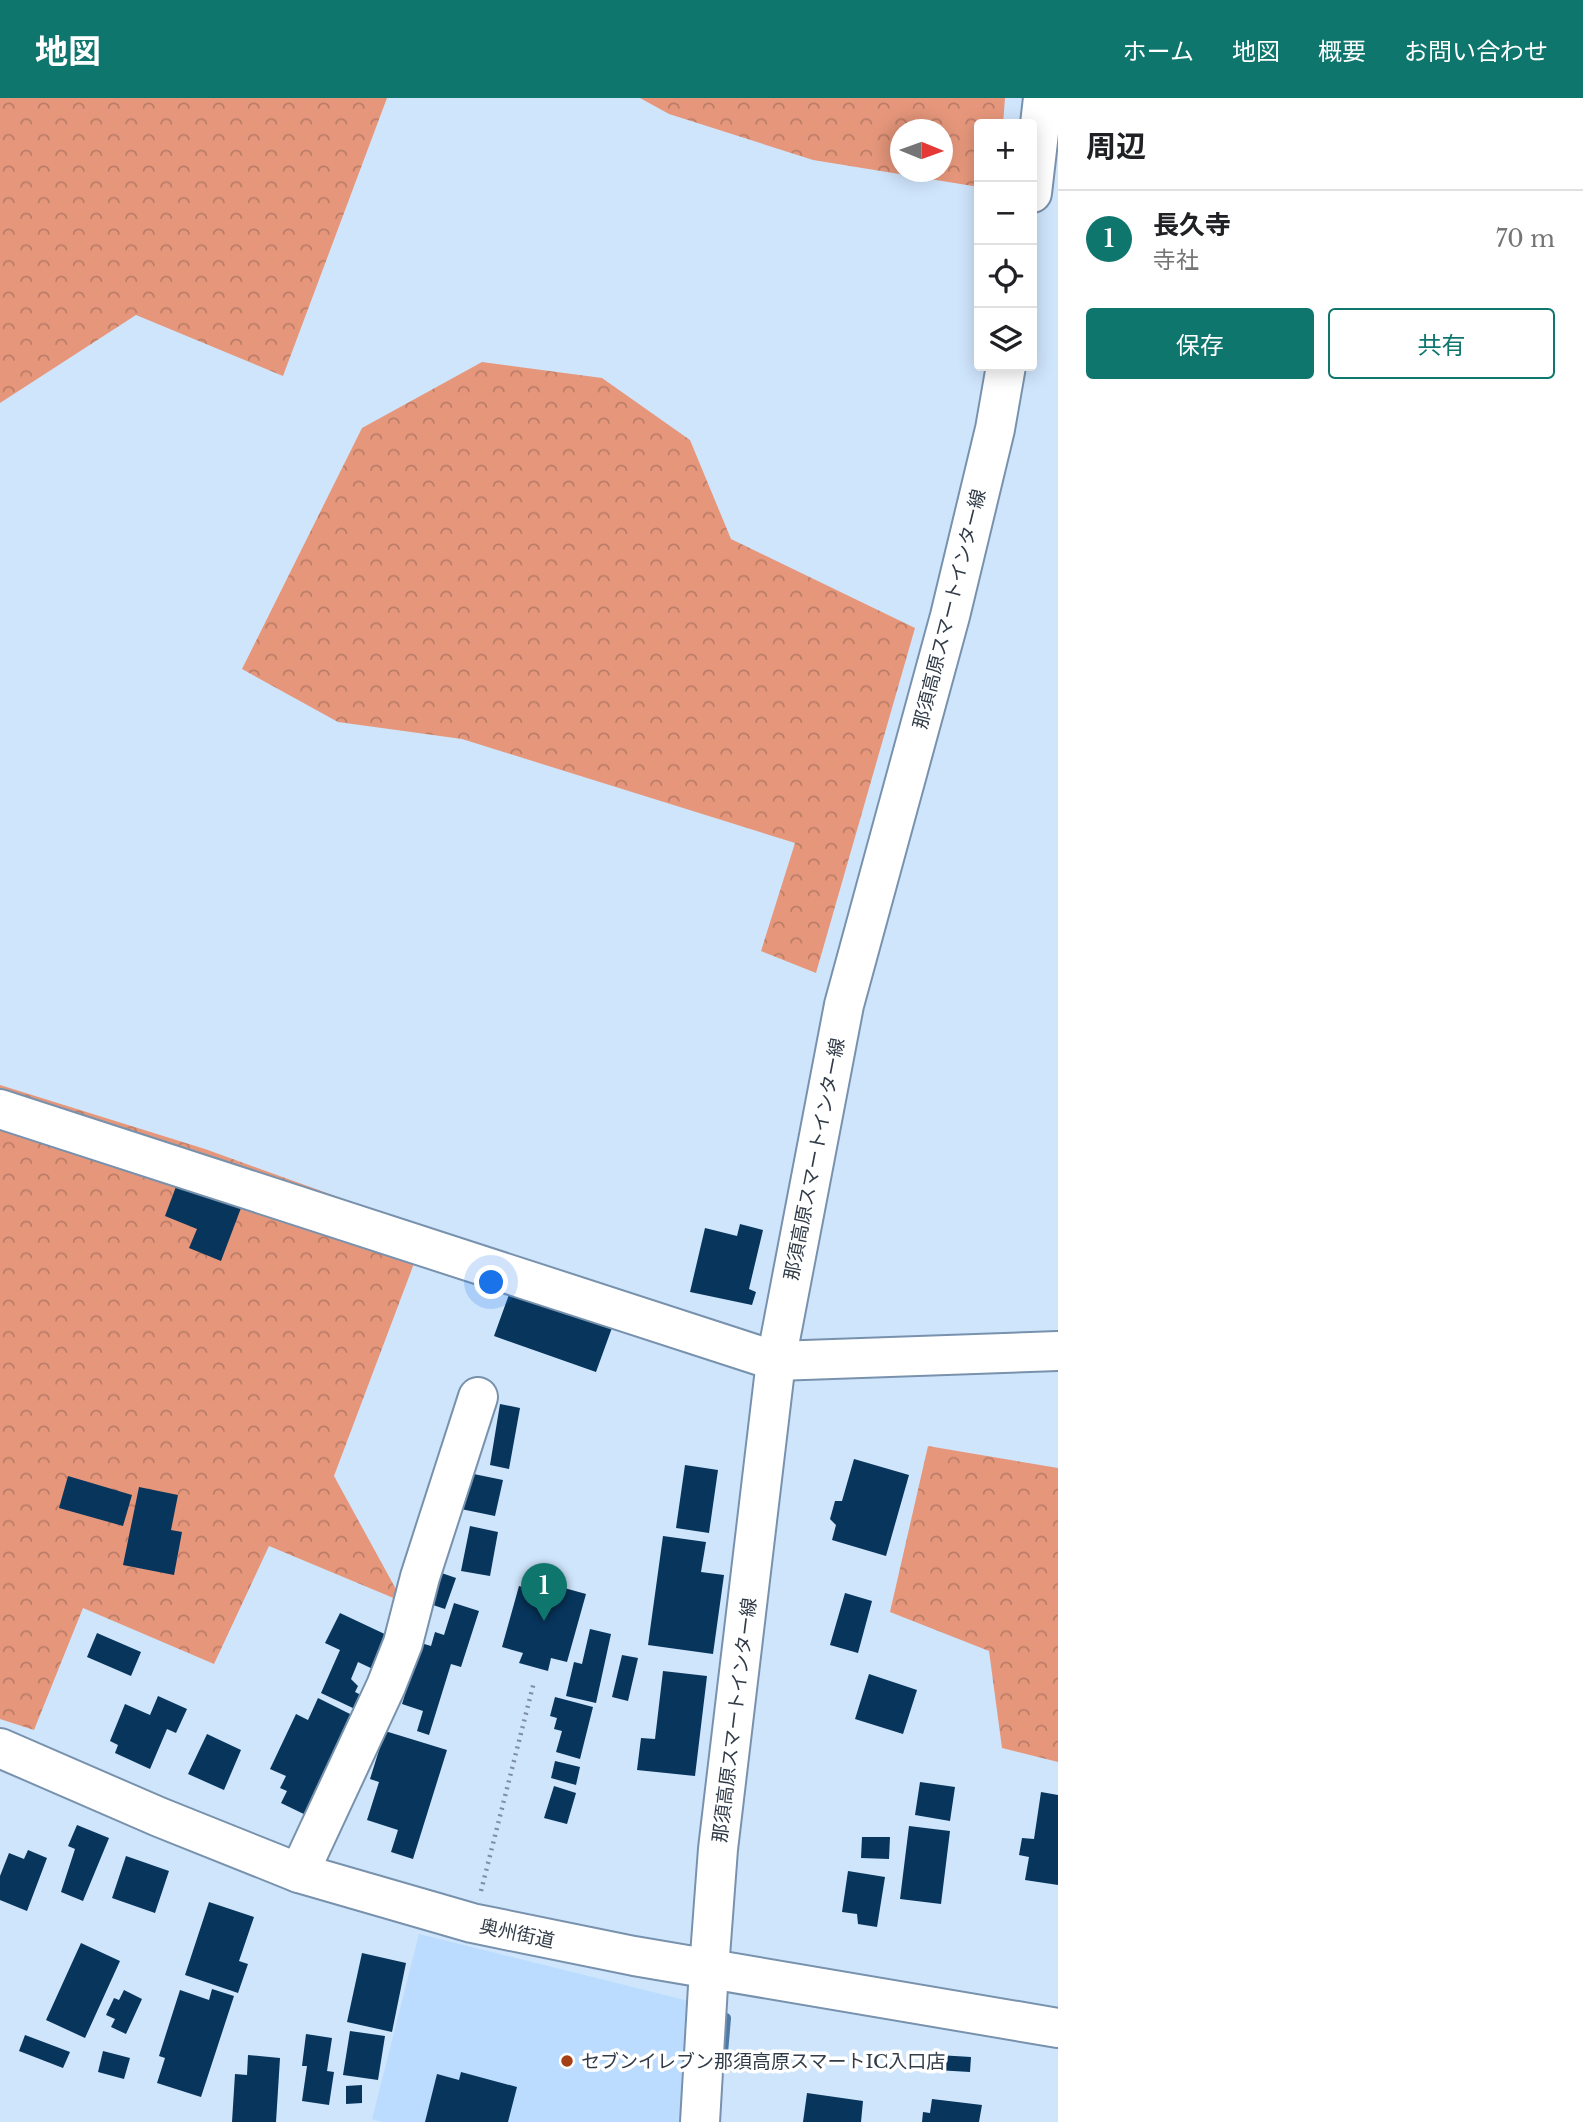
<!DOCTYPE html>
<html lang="ja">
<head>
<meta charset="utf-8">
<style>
  :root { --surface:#fff; --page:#f2f2f2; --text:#202124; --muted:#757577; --line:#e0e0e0; --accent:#0f766e }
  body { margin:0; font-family:"Libre Baskerville","Noto Sans JP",serif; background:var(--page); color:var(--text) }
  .controls { position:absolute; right:21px; top:21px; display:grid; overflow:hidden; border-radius:7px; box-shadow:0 4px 18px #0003 }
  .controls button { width:63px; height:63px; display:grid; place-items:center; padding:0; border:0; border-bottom:2px solid var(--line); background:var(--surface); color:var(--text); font:35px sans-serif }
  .compass { position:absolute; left:890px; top:21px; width:63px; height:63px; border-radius:50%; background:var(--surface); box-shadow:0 4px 18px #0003; rotate:91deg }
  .you { position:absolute; left:492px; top:1185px; width:24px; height:24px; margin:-18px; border:5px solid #fff; border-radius:50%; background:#1a73e8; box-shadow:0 0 0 10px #1a73e833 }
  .badge { display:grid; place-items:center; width:46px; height:46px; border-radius:50%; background:var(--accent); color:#fff; font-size:23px; font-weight:700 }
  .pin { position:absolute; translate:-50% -58px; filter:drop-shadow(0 2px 4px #0008) }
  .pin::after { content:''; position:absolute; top:37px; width:24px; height:21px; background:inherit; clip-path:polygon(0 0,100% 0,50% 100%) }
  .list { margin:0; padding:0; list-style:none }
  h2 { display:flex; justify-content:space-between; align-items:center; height:91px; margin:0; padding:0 28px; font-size:30px }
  h2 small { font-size:23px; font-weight:400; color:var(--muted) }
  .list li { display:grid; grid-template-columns:46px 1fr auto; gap:21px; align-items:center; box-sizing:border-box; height:98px; padding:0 28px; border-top:2px solid var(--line) }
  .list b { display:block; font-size:26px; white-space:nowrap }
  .list p { margin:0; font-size:23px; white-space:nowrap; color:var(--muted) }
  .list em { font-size:23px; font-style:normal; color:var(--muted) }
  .actions { display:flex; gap:14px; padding:21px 28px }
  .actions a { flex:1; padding:16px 0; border:2px solid var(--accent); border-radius:7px; text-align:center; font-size:24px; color:var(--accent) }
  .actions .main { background:var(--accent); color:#fff }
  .icon { flex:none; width:38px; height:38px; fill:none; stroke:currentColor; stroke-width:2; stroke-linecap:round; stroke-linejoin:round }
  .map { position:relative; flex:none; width:1058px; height:2024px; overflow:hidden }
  header { display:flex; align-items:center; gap:42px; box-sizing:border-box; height:98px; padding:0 35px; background:var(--accent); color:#fff }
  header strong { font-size:33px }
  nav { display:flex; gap:38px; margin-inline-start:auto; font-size:24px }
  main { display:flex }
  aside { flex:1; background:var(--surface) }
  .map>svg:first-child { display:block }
  .built { fill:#bbdcff }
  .forest { fill:url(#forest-crowns); fill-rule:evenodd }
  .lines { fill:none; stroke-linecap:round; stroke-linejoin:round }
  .stream { stroke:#4f7aa5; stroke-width:10 }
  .building { fill:#07355c }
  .minor-casing { stroke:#7892ad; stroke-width:42 }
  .major-casing { stroke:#7892ad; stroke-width:42 }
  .highway-casing { stroke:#7892ad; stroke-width:42 }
  .path { stroke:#7f8fa1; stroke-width:4.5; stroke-dasharray:2 5; stroke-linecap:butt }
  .minor { stroke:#fff; stroke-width:38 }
  .major { stroke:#fff; stroke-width:38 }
  .highway { stroke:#fff; stroke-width:38 }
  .poi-dot { fill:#a53f14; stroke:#fff; stroke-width:2.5 }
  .labels { text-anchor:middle; stroke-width:7; stroke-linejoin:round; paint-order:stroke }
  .street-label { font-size:19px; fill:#313c48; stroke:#fff }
  .poi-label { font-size:19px; fill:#313c48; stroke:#fff; text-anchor:start }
</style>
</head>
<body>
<header>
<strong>地図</strong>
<nav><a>ホーム</a><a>地図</a><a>概要</a><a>お問い合わせ</a></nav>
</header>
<main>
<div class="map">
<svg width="1058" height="2024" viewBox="0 0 1058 2024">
  <defs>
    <pattern id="forest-crowns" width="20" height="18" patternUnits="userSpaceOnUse" patternTransform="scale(1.75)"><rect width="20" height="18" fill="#e6977b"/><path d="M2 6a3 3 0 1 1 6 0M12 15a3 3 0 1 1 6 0" fill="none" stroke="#bb7c67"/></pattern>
  </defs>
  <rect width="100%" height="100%" fill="#cfe5fc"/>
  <path class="built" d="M 419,1836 L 689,1903 L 679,2024 L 382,2024 L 372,2021 Z"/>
  <path class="forest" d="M 0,0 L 387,0 L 283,278 L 136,217 L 0,305 Z
    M 640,0 L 1005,0 L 1003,26 L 979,26 L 979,89 L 813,62 L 669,16 ZM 900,32 L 942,32 L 942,74 L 900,74 Z
    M 482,264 L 602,280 L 690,342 L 731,441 L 915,530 L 816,875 L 761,853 L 795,745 L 462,641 L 338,624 L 242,571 L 362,330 Z
    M 0,987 L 205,1051 L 427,1131 L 334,1378 L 403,1504 L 269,1448 L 214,1566 L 83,1510 L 34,1632 L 0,1621 Z
    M 928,1348 L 1058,1370 L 1058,1664 L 1002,1650 L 989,1553 L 890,1514 Z"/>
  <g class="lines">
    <path class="stream" d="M 723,1955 L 726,1920"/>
  </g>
  <path class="building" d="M 177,1086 L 241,1110 L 221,1163 L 189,1150 L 197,1131 L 165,1118 Z
    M 740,1126 L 763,1132 L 749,1191 L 756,1194 L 752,1207 L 690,1194 L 705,1130 L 737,1138 Z
    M 511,1191 L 613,1227 L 596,1274 L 494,1238 Z
    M 500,1306 L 520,1310 L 509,1371 L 490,1367 Z
    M 854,1361 L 909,1377 L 886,1458 L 832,1442 L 836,1427 L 830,1421 L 835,1403 L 842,1403 Z
    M 685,1367 L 718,1372 L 709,1435 L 676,1430 Z
    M 464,1374 L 503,1382 L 495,1418 L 456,1410 Z
    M 68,1378 L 132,1397 L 123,1428 L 59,1410 Z
    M 139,1389 L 178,1397 L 171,1432 L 182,1434 L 174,1477 L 123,1467 Z
    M 470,1428 L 498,1434 L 490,1478 L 461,1473 Z
    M 663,1438 L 706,1444 L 701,1474 L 724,1477 L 713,1556 L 648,1547 Z
    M 433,1472 L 456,1480 L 445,1511 L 430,1506 Z
    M 532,1481 L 586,1496 L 567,1564 L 551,1560 L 548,1573 L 519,1565 L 523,1555 L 502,1549 L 519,1488 L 529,1491 Z
    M 845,1495 L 872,1503 L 858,1555 L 830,1547 Z
    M 454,1505 L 479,1513 L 461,1569 L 451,1566 L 429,1637 L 417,1633 L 423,1613 L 402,1606 L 421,1545 L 431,1548 L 435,1534 L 444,1537 Z
    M 340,1515 L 391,1539 L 375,1572 L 358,1564 L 351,1581 L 358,1588 L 355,1594 L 361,1597 L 355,1611 L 321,1595 L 340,1552 L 325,1545 Z
    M 590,1531 L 611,1536 L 596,1605 L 566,1598 L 574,1564 L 582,1566 Z
    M 97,1535 L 141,1554 L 131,1578 L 87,1559 Z
    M 622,1557 L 638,1560 L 628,1603 L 612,1599 Z
    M 663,1573 L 707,1578 L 695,1678 L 637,1672 L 641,1640 L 655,1641 Z
    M 869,1576 L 917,1592 L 903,1636 L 855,1621 Z
    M 158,1598 L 187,1611 L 176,1635 L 167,1631 L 150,1671 L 115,1655 L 118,1647 L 110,1643 L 125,1606 L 150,1617 Z
    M 555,1599 L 593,1609 L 580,1661 L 556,1654 L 562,1633 L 554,1631 L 557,1620 L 550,1618 Z
    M 318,1600 L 356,1619 L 310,1719 L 281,1705 L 287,1693 L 280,1690 L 286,1678 L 270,1671 L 296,1616 L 308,1622 Z
    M 385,1633 L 447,1652 L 413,1761 L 391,1754 L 398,1732 L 367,1722 L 379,1684 L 370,1681 Z
    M 207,1636 L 241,1652 L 224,1692 L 188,1676 Z
    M 555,1663 L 580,1669 L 576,1687 L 551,1680 Z
    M 920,1684 L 955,1689 L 950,1723 L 915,1717 Z
    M 554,1688 L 576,1695 L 567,1726 L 544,1720 Z
    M 1041,1694 L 1058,1697 L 1058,1787 L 1025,1782 L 1029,1759 L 1019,1757 L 1022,1740 L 1034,1741 Z
    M 77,1727 L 109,1740 L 83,1803 L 61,1794 L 75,1751 L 68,1748 Z
    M 909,1728 L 950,1733 L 941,1806 L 900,1801 Z
    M 862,1739 L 890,1739 L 889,1761 L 861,1760 Z
    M 28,1752 L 47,1760 L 27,1813 L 0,1802 L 0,1778 L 9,1755 L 24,1761 Z
    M 126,1758 L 169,1773 L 155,1815 L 112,1800 Z
    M 848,1773 L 885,1779 L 877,1829 L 858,1826 L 857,1816 L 842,1814 Z
    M 209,1804 L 254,1819 L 239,1863 L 248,1866 L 238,1895 L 185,1877 Z
    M 81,1845 L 120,1863 L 85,1940 L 46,1922 Z
    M 362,1855 L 406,1865 L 392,1934 L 347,1924 Z
    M 212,1891 L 234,1898 L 201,1999 L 157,1985 L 165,1960 L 159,1958 L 180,1892 L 209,1902 Z
    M 124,1892 L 142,1901 L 126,1936 L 111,1929 L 115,1921 L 106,1917 L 114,1900 L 119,1902 Z
    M 350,1933 L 385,1938 L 378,1982 L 343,1977 Z
    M 306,1936 L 332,1940 L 327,1973 L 334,1974 L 329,2007 L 302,2003 L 307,1968 L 302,1968 Z
    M 25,1937 L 70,1954 L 63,1970 L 19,1953 Z
    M 103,1953 L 130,1960 L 124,1981 L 98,1974 Z
    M 248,1957 L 280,1960 L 276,2024 L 232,2024 L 235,1976 L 247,1977 Z
    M 938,1957 L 971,1959 L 970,1974 L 936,1972 Z
    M 461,1974 L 517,1989 L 508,2024 L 425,2024 L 437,1976 L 459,1982 Z
    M 362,1987 L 362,2005 L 346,2006 L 346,1988 Z
    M 807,1995 L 863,2003 L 861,2024 L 803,2024 Z
    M 932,2001 L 982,2007 L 979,2024 L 922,2024 L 923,2014 L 930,2015 Z"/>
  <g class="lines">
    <g class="minor-casing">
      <path id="minor" d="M 0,1011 L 776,1263 L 1058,1253
        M 299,1775 L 386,1588 L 403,1545 L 420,1479 L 478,1299
        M 700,2024 L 709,1871"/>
    </g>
    <g class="major-casing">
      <path id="major" d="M 1032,95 L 1043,0
        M 709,1871 L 718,1751 L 776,1263 L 844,907 L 950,518 L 995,331 L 1006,268"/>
    </g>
    <g class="highway-casing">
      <path id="highway" d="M 0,1650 L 159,1719 L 299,1775 L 472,1825 L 634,1858 L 1058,1930"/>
    </g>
    <path class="path" d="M 481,1793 L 534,1584"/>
    <use href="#minor" class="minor"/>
    <use href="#major" class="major"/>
    <use href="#highway" class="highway"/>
  </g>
  <circle class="poi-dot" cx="567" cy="1963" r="7"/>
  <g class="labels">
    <g class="street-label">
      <text transform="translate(949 511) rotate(-76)" y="7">那須高原スマートインター線</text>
      <text transform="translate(814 1061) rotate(-79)" y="7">那須高原スマートインター線</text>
      <text transform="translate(734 1622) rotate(-83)" y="7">那須高原スマートインター線</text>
      <text transform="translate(517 1835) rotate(12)" y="7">奥州街道</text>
    </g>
    <g class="poi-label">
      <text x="581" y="1970">セブンイレブン那須高原スマートIC入口店</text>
    </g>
  </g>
</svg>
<div class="controls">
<button>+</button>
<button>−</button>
<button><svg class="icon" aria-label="locate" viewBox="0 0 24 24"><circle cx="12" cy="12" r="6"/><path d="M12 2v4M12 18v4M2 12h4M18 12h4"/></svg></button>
<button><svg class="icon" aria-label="layers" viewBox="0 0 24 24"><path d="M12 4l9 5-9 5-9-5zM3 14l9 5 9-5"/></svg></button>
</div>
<svg class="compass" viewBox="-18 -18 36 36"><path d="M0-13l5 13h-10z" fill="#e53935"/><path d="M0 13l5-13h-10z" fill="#757577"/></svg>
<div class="you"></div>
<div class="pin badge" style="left:544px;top:1523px">1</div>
</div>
<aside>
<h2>周辺<small></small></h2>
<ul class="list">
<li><span class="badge">1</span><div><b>長久寺</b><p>寺社</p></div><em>70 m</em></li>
</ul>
<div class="actions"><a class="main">保存</a><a>共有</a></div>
</aside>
</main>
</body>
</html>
